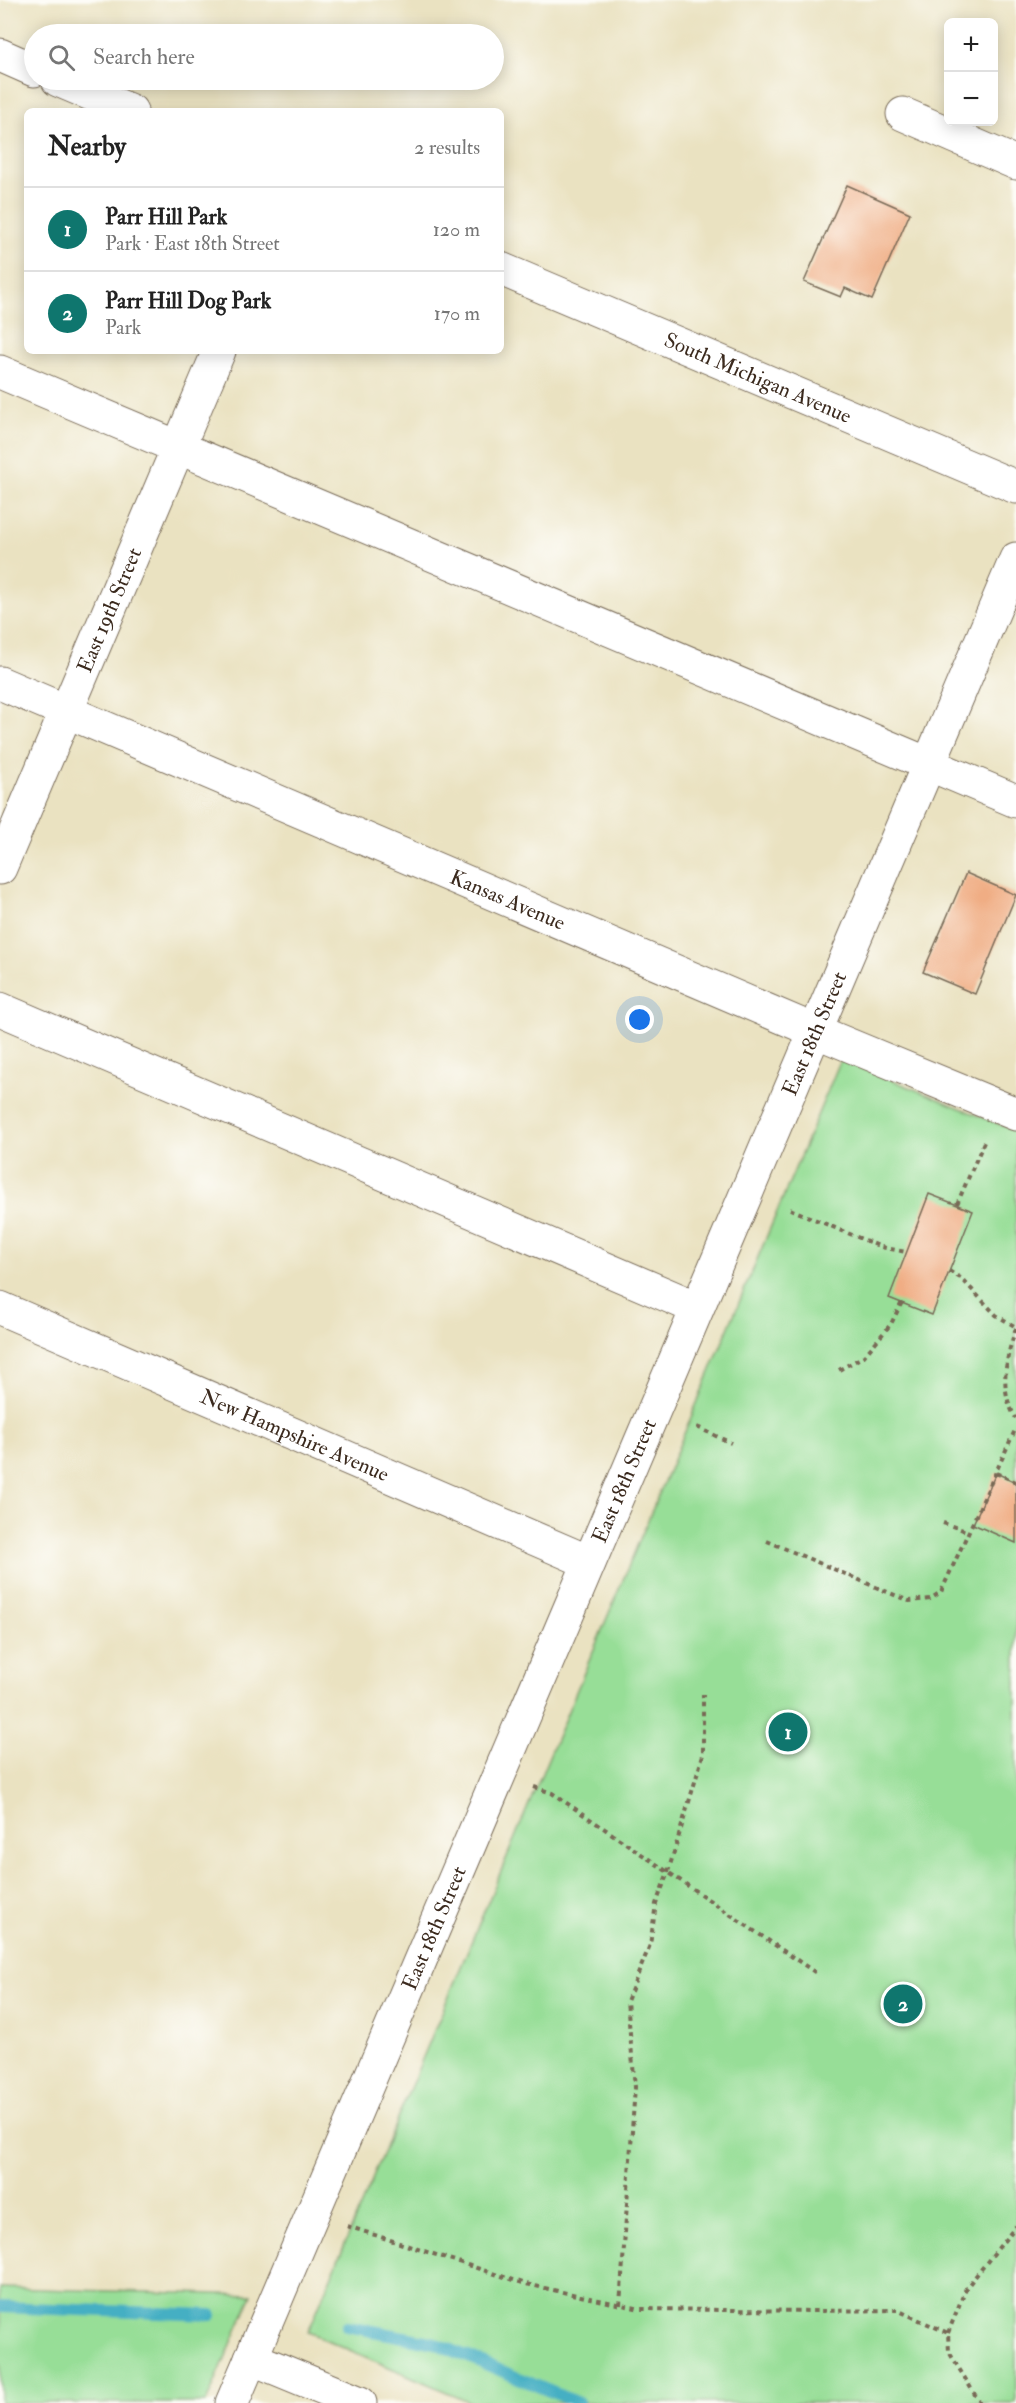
<!DOCTYPE html>
<html lang="en">
<head>
<meta charset="utf-8">
<style>
  :root { --surface:#fff; --page:#f2f2f2; --text:#222; --muted:#767676; --line:#e0e0e0; --accent:#0f766e }
  body { margin:0; font-family:"IM FELL Double Pica",serif; background:var(--page); color:var(--text) }
  .controls { position:absolute; right:18px; top:18px; display:grid; overflow:hidden; border-radius:9px; box-shadow:0 3px 15px #0003 }
  .controls button { width:54px; height:54px; display:grid; place-items:center; padding:0; border:0; border-bottom:2px solid var(--line); background:var(--surface); color:var(--text); font:30px sans-serif }
  .you { position:absolute; left:640px; top:1020px; width:21px; height:21px; margin:-15px; border:4px solid #fff; border-radius:50%; background:#1a73e8; box-shadow:0 0 0 9px #1a73e833 }
  .badge { display:grid; place-items:center; width:39px; height:39px; border-radius:50%; background:var(--accent); color:#fff; font-size:20px; font-weight:700 }
  .pin { position:absolute; translate:-50% -50%; border:3px solid #fff; box-shadow:0 2px 6px #0006 }
  .list { margin:0; padding:0; list-style:none }
  h2 { display:flex; justify-content:space-between; align-items:center; height:78px; margin:0; padding:0 24px; font-size:26px }
  h2 small { font-size:20px; font-weight:400; color:var(--muted) }
  .list li { display:grid; grid-template-columns:39px 1fr auto; gap:18px; align-items:center; box-sizing:border-box; height:84px; padding:0 24px; border-top:2px solid var(--line) }
  .list b { display:block; font-size:22px; white-space:nowrap }
  .list p { margin:0; font-size:20px; white-space:nowrap; color:var(--muted) }
  .list em { font-size:20px; font-style:normal; color:var(--muted) }
  .icon { flex:none; width:33px; height:33px; fill:none; stroke:currentColor; stroke-width:2; stroke-linecap:round; stroke-linejoin:round }
  .map { position:relative; flex:none; width:1016px; height:2403px; overflow:hidden }
  .search { position:absolute; background:var(--surface); box-shadow:0 3px 15px #0003; left:24px; top:24px; width:480px; height:66px; display:flex; align-items:center; gap:15px; box-sizing:border-box; padding:0 21px; border-radius:33px; color:var(--muted); font-size:22px }
  .panel { position:absolute; background:var(--surface); box-shadow:0 3px 15px #0003; left:24px; top:108px; width:480px; height:246px; border-radius:9px }
  .map>svg:first-child { display:block }
  .green { fill:#97de97; stroke:#69845a; stroke-width:1.5 }
  .lines { fill:none; stroke-linecap:round; stroke-linejoin:round }
  .stream { stroke:#44afc3; stroke-width:12 }
  .building { fill:#f0ad84 }
  .minor-casing { stroke:#786a57; stroke-width:35 }
  .path { stroke:#786a57; stroke-width:4; stroke-dasharray:4.5 4.5; stroke-linecap:butt }
  .minor { stroke:#fff; stroke-width:33 }
  .labels { text-anchor:middle; stroke-width:6; stroke-linejoin:round; paint-order:stroke }
  .street-label { font-size:21px; fill:#3b2a1e; stroke:#fdfcf7 }
</style>
</head>
<body>
<div class="map">
<svg width="1016" height="2403" viewBox="0 0 1016 2403">
  <rect width="100%" height="100%" fill="#fdfcf7"/>
  <filter id="ink" filterUnits="userSpaceOnUse"><feTurbulence type="fractalNoise" baseFrequency=".0167" numOctaves="2"/><feDisplacementMap in="SourceGraphic" scale="12" xChannelSelector="R" yChannelSelector="G"/><feConvolveMatrix kernelMatrix="1 2 1 2 8 2 1 2 1" color-interpolation-filters="sRGB"/></filter>
  <filter id="wash" filterUnits="userSpaceOnUse"><feTurbulence type="fractalNoise" baseFrequency=".008" numOctaves="4" result="noise"/><feDisplacementMap in="SourceGraphic" scale="24" xChannelSelector="R" yChannelSelector="G"/><feGaussianBlur stdDeviation="1.35" result="paint"/><feColorMatrix in="noise" values="0 0 0 0 0 0 0 0 0 0 0 0 0 0 0 0 0 1.4 0 .05"/><feComposite in="paint" operator="in"/></filter>
  <g filter="url(#wash)">
    <rect width="100%" height="100%" fill="#eae2c1"/>
    <path class="green" d="M 841,1059 L 1016,1131 L 1016,2403 L 472,2403 L 308,2332 Z
      M 0,2288 L 2,2288 L 252,2295 L 206,2403 L 0,2403 Z"/>
    <g class="lines">
      <path class="stream" d="M 0,2307 L 211,2315
        M 347,2326 L 435,2343 L 578,2403"/>
    </g>
    <g id="blocks">
      <path class="building" d="M 847,185 L 910,213 L 872,300 L 845,288 L 841,297 L 804,282 Z
        M 966,873 L 1016,895 L 975,994 L 923,972 Z
        M 929,1194 L 973,1211 L 932,1315 L 889,1298 Z
        M 996,1473 L 1016,1482 L 1016,1543 L 973,1524 Z"/>
    </g>
  </g>
  <g filter="url(#ink)">
    <use href="#blocks" fill-opacity="0" stroke="#786a57" stroke-width="1.5"/>
    <g class="lines">
      <g class="minor-casing">
        <g id="minor">
          <path d="M 0,55 L 34,70"/>
          <path d="M 58,80 L 131,111"/>
          <path d="M 903,114 L 1016,163"/>
          <path id="s1" d="M 501,269 L 1016,487"/>
          <path d="M 0,372 L 1016,801"/>
          <path id="s2" d="M 0,683 L 815,1031 L 1016,1114"/>
          <path id="s3" d="M 0,868 L 219,351"/>
          <path d="M 0,1009 L 697,1308"/>
          <path id="s4" d="M 0,1308 L 589,1562"/>
          <path d="M 251,2358 L 360,2403"/>
          <path id="s5" d="M 232,2403 L 1016,559"/>
        </g>
      </g>
      <path class="path" d="M 957,1204 L 984,1142
        M 790,1209 L 881,1247 L 906,1252
        M 949,1271 L 962,1279 L 996,1315 L 1016,1327
        M 1016,1329 C 1006,1357 998,1390 1016,1418
        M 839,1370 L 864,1356 L 891,1324 L 902,1302
        M 697,1427 L 731,1443
        M 996,1473 L 1016,1482
        M 943,1523 L 969,1532
        M 767,1541 L 909,1601 L 930,1599 L 941,1592 L 1016,1428
        M 534,1787 L 552,1793 L 816,1973
        M 347,2226 L 526,2284 L 640,2309 L 816,2311 L 897,2310 L 948,2333 L 949,2352 L 980,2403
        M 620,2305 L 635,2087 L 627,2001 L 650,1945 L 656,1904 L 668,1872 L 703,1755 L 703,1694
        M 948,2333 L 966,2288 L 1016,2226"/>
      <use href="#minor" class="minor"/>
    </g>
  </g>
  <g class="labels">
    <g class="street-label">
      <text dy="7" stroke="none"><textPath href="#s1" startOffset="279">South Michigan Avenue</textPath></text>
      <text dy="7" stroke="none"><textPath href="#s3" startOffset="280">East 19th Street</textPath></text>
      <text dy="7" stroke="none"><textPath href="#s2" startOffset="552">Kansas Avenue</textPath></text>
      <text dy="7" stroke="none"><textPath href="#s5" startOffset="1488">East 18th Street</textPath></text>
      <text dy="7" stroke="none"><textPath href="#s4" startOffset="321">New Hampshire Avenue</textPath></text>
      <text dy="7" stroke="none"><textPath href="#s5" startOffset="1002">East 18th Street</textPath></text>
      <text dy="7" stroke="none"><textPath href="#s5" startOffset="516">East 18th Street</textPath></text>
    </g>
  </g>
</svg>
<div class="controls">
<button>+</button>
<button>−</button>
</div>
<div class="you"></div>
<div class="pin badge" style="left:788px;top:1732px">1</div>
<div class="pin badge" style="left:903px;top:2004px">2</div>
<div class="search"><svg class="icon" aria-label="search" viewBox="0 0 24 24"><circle cx="10" cy="10" r="6"/><path d="M15 15l6 6"/></svg>Search here</div>
<section class="panel">
<h2>Nearby<small>2 results</small></h2>
<ul class="list">
<li><span class="badge">1</span><div><b>Parr Hill Park</b><p>Park · East 18th Street</p></div><em>120 m</em></li>
<li><span class="badge">2</span><div><b>Parr Hill Dog Park</b><p>Park</p></div><em>170 m</em></li>
</ul>
</section>
</div>
</body>
</html>
